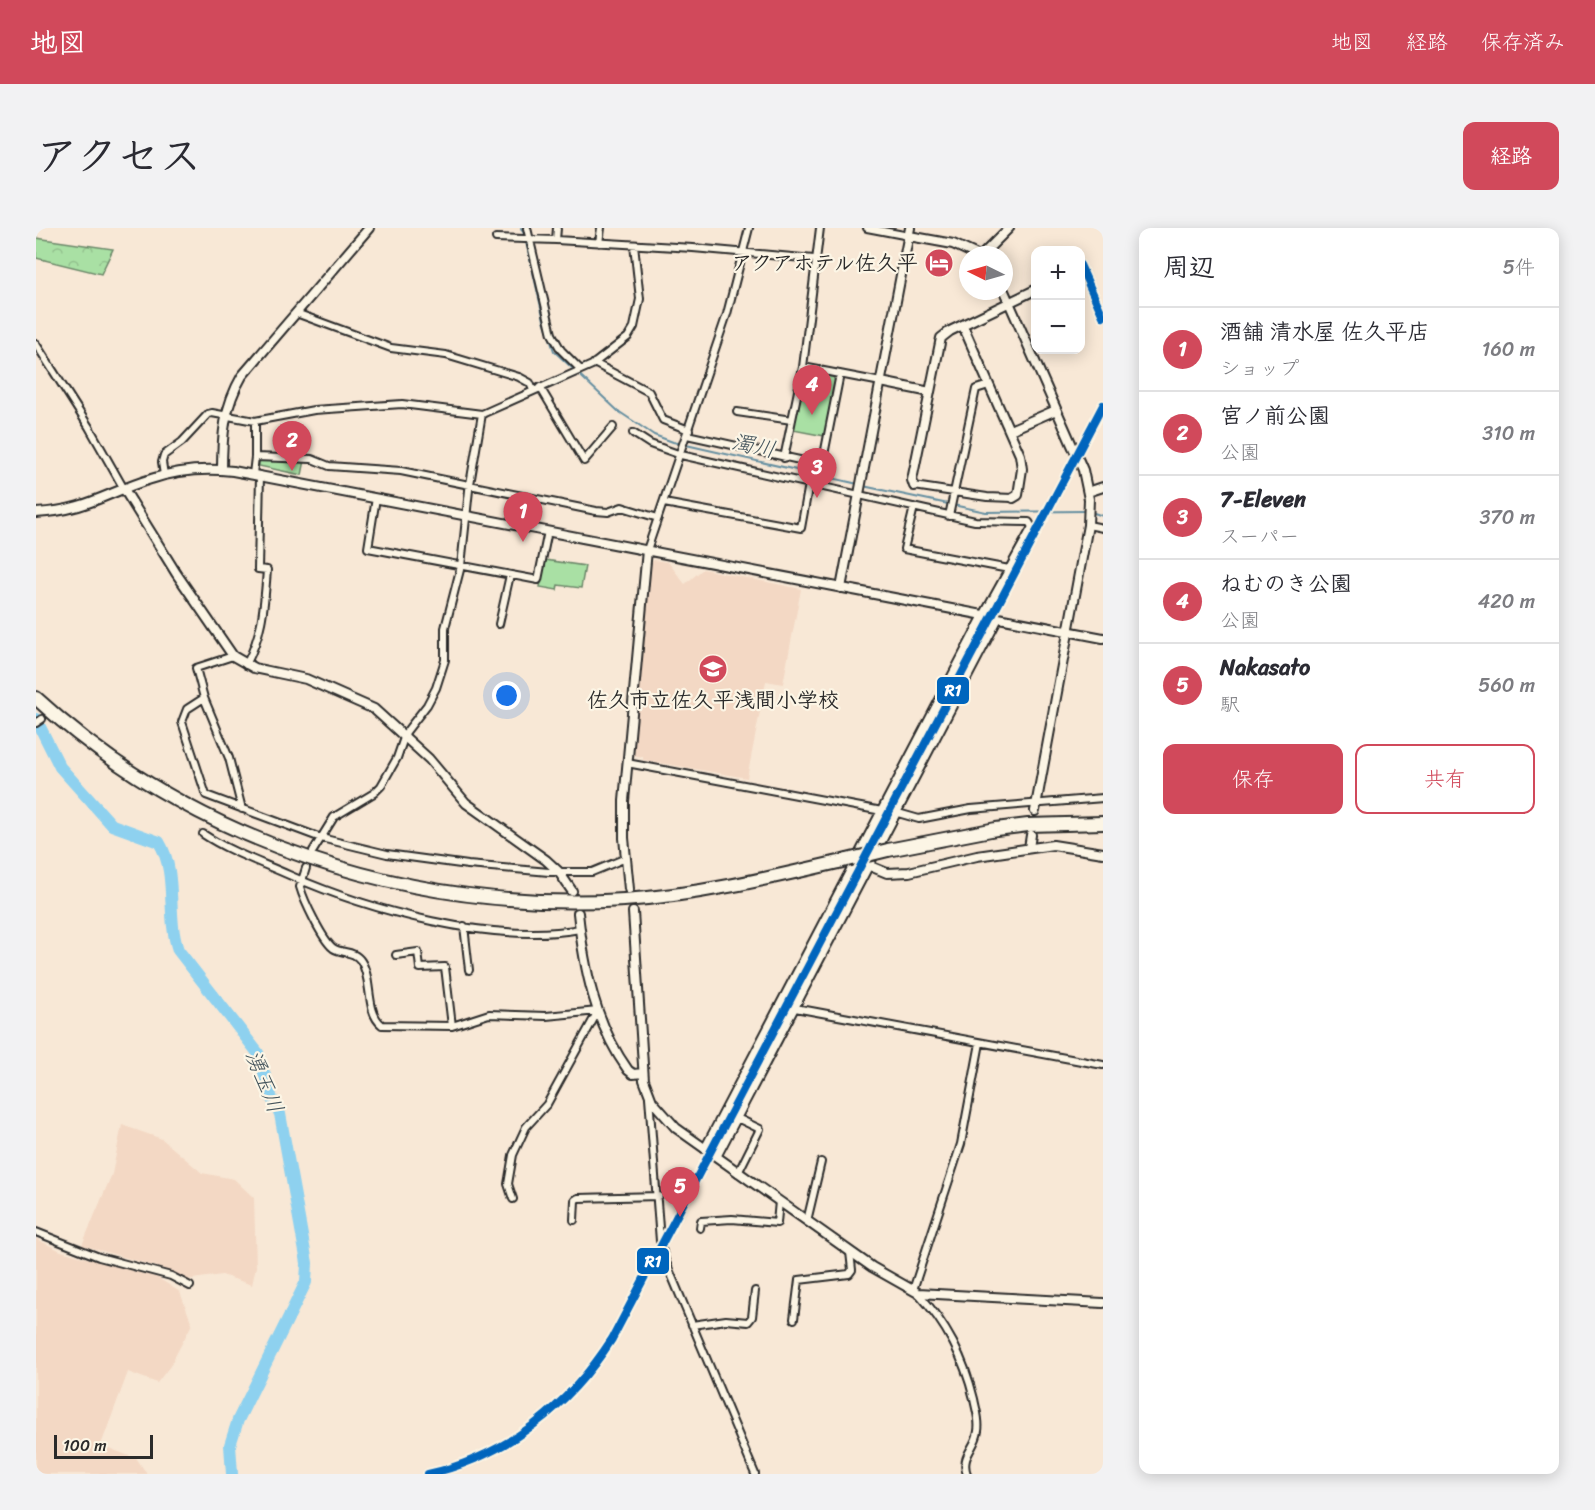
<!DOCTYPE html>
<html lang="ja">
<head>
<meta charset="utf-8">
<style>
  :root { --surface:#fff; --page:#f2f2f3; --text:#2b2b33; --muted:#7c7c81; --line:#e1e1e2; --accent:#d1495b }
  body { margin:0; font-family:Sriracha,"Klee One",sans-serif; background:var(--page); color:var(--text) }
  .controls { position:absolute; right:18px; top:18px; display:grid; overflow:hidden; border-radius:12px; box-shadow:0 3px 15px #0003 }
  .controls button { width:54px; height:54px; display:grid; place-items:center; padding:0; border:0; border-bottom:2px solid var(--line); background:var(--surface); color:var(--text); font:30px sans-serif }
  .compass { position:absolute; left:923px; top:18px; width:54px; height:54px; border-radius:50%; background:var(--surface); box-shadow:0 3px 15px #0003; rotate:275deg }
  .scale { position:absolute; left:18px; bottom:15px; width:99px; box-sizing:border-box; padding-left:6px; border:3px solid #2b2b2b; border-top:0; font-size:16px; line-height:21px; white-space:nowrap; color:#2b2b2b; -webkit-text-stroke:4px #fcf5e5; paint-order:stroke }
  .you { position:absolute; left:471px; top:468px; width:21px; height:21px; margin:-15px; border:4px solid #fff; border-radius:50%; background:#1a73e8; box-shadow:0 0 0 9px #1a73e833 }
  .badge { display:grid; place-items:center; width:39px; height:39px; border-radius:50%; background:var(--accent); color:#fff; font-size:20px; font-weight:700 }
  .pin { position:absolute; translate:-50% -50px; filter:drop-shadow(0 2px 3px #0008) }
  .pin::after { content:''; position:absolute; top:32px; width:21px; height:18px; background:inherit; clip-path:polygon(0 0,100% 0,50% 100%) }
  .list { margin:0; padding:0; list-style:none }
  h2 { display:flex; justify-content:space-between; align-items:center; height:78px; margin:0; padding:0 24px; font-size:26px }
  h2 small { font-size:20px; font-weight:400; color:var(--muted) }
  .list li { display:grid; grid-template-columns:39px 1fr auto; gap:18px; align-items:center; box-sizing:border-box; height:84px; padding:0 24px; border-top:2px solid var(--line) }
  .list b { display:block; font-size:22px; white-space:nowrap }
  .list p { margin:0; font-size:20px; white-space:nowrap; color:var(--muted) }
  .list em { font-size:20px; font-style:normal; color:var(--muted) }
  .actions { display:flex; gap:12px; padding:18px 24px }
  .actions a { flex:1; padding:14px 0; border:2px solid var(--accent); border-radius:12px; text-align:center; font-size:21px; color:var(--accent) }
  .actions .main { background:var(--accent); color:#fff }
  .map { position:relative; flex:none; width:1067px; height:1246px; overflow:hidden; border-radius:12px }
  header { display:flex; align-items:center; gap:36px; box-sizing:border-box; height:84px; padding:0 30px; background:var(--accent); color:#fff }
  header strong { font-size:28px }
  nav { display:flex; gap:33px; margin-inline-start:auto; font-size:21px }
  .intro { display:flex; align-items:center; justify-content:space-between; box-sizing:border-box; height:144px; padding:0 36px }
  h1 { margin:0; font-size:42px }
  .button { padding:15px 27px; border-radius:12px; background:var(--accent); color:#fff; font-size:21px; font-weight:700 }
  main { display:flex; gap:36px; padding:0 36px }
  aside { flex:1; background:var(--surface); border-radius:12px; box-shadow:0 3px 15px #0003 }
  .map>svg:first-child { display:block }
  .built { fill:#f3d8c4 }
  .green { fill:#a9e0a4; stroke:#6a8668; stroke-width:1.5 }
  .forest { fill:url(#forest-crowns); stroke:#6a8668; stroke-width:1.5 }
  .lines { fill:none; stroke-linecap:round; stroke-linejoin:round }
  .stream { stroke:#668fa1; stroke-width:2 }
  .river { stroke:#8ed1ef; stroke-width:12 }
  .minor-casing { stroke:#2b2b2b; stroke-width:10 }
  .tertiary-casing { stroke:#2b2b2b; stroke-width:12 }
  .motorway-casing { stroke:#2b2b2b; stroke-width:16 }
  .minor { stroke:#fcf5e5; stroke-width:6 }
  .tertiary { stroke:#fcf5e5; stroke-width:8 }
  .motorway { stroke:#fcf5e5; stroke-width:12 }
  .motorway-bridge-casing { stroke:#2b2b2b; stroke-width:16; stroke-linecap:butt }
  .motorway-bridge { stroke:#fcf5e5; stroke-width:12 }
  .rail-1-casing { stroke:#fcf5e5; stroke-width:12 }
  .rail-1 { stroke:#0065bd; stroke-width:8 }
  .labels { text-anchor:middle; stroke-width:4.5; stroke-linejoin:round; paint-order:stroke }
  .poi-label { font-size:21px; font-weight:bold; fill:#2b2b2b; stroke:#fcf5e5; text-anchor:end }
  .water-label { font-size:22px; font-style:italic; fill:#44545c; stroke:#fcf5e5 }
  .line-badge { stroke:#fcf5e5; stroke-width:2 }
  .badge-label { font-size:16px; text-anchor:middle; font-weight:bold; fill:#fff }
</style>
</head>
<body>
<header>
<strong>地図</strong>
<nav><a>地図</a><a>経路</a><a>保存済み</a></nav>
</header>
<div class="intro"><h1>アクセス</h1><a class="button">経路</a></div>
<main>
<div class="map">
<svg width="1067" height="1246" viewBox="0 0 1067 1246">
  <defs>
    <pattern id="forest-crowns" width="20" height="18" patternUnits="userSpaceOnUse" patternTransform="scale(1.5)"><rect width="20" height="18" fill="#a9e0a4"/><path d="M2 6a3 3 0 1 1 6 0M12 15a3 3 0 1 1 6 0" fill="none" stroke="#92c08d"/></pattern>
  </defs>
  <rect width="100%" height="100%" fill="#f8e8d6"/>
  <filter id="ink" filterUnits="userSpaceOnUse"><feTurbulence type="fractalNoise" baseFrequency=".0167" numOctaves="2"/><feDisplacementMap in="SourceGraphic" scale="12" xChannelSelector="R" yChannelSelector="G"/><feConvolveMatrix kernelMatrix="1 2 1 2 8 2 1 2 1" color-interpolation-filters="sRGB"/></filter>
  <g filter="url(#ink)">
    <path class="built" d="M 618,332 L 632,334 L 649,356 L 667,341 L 765,361 L 747,456 L 730,453 L 711,550 L 607,532 L 607,529 L 598,527 L 614,335 Z
      M 86,897 L 126,911 L 166,945 L 198,951 L 218,970 L 220,1039 L 216,1057 L 186,1047 L 149,1052 L 122,1039 L 46,1017 L 76,946 Z
      M 0,1011 L 25,1023 L 122,1050 L 144,1064 L 156,1096 L 134,1138 L 121,1155 L 92,1144 L 65,1217 L 101,1231 L 111,1246 L 0,1246 Z"/>
    <path class="green" d="M 771,144 L 797,149 L 799,153 L 789,208 L 757,202 L 768,146 Z
      M 223,232 L 269,232 L 266,247 L 223,238 Z
      M 509,332 L 549,338 L 545,360 L 522,357 L 521,362 L 504,359 Z"/>
    <path class="forest" d="M 0,10 L 77,21 L 65,46 L 0,30 Z"/>
    <g class="lines">
      <path class="stream" d="M 485,0 L 489,8
        M 490,14 L 508,92 L 518,123 L 582,183 L 618,207 L 637,214 L 822,256
        M 827,258 L 950,284 L 1050,283
        M 1055,284 L 1067,288"/>
      <path class="river" d="M 0,491 L 24,539 L 76,597 L 123,614 C 142,645 130,687 142,722 L 222,825 L 236,871 L 244,886 L 271,1035 L 270,1054 L 202,1192 L 194,1217 L 196,1246"/>
      <g class="minor-casing">
        <path id="minor" d="M 491,0 L 516,106 L 525,122 L 545,142
          M 521,0 L 520,12 L 657,20 L 778,31
          M 831,0 L 873,8
          M 460,10 L 520,12
          M 563,15 L 565,0
          M 260,85 L 355,120 L 410,127 L 483,149 L 494,155 L 497,162
          M 0,116 L 53,199 L 88,261
          M 558,135 L 613,164 L 627,192 L 653,202
          M 767,139 L 845,154
          M 504,159 L 548,233 L 577,199
          M 701,184 L 756,192
          M 219,193 L 278,182 L 366,176 L 446,186 L 556,137 L 592,109 L 598,99 L 604,71 L 598,17
          M 597,205 L 614,216 L 645,227 L 939,293 L 993,294 L 996,299 L 944,393 L 668,921
          M 651,207 L 786,237 L 804,146
          M 748,230 L 767,139 L 784,0
          M 217,246 L 219,229
          M 128,247 L 126,234 L 128,227 L 146,214 L 172,186 L 176,185 L 219,193 L 219,229 L 276,231 L 293,238 L 365,243 L 560,283 L 572,284 L 586,279 L 622,290
          M 878,258 L 951,269 L 977,270
          M 340,270 L 332,320 L 502,352 L 512,303
          M 628,275 L 765,300 L 773,256
          M 878,279 L 868,321 L 973,341
          M 913,288 L 940,161 L 953,157
          M 1052,297 L 1067,300
          M 611,322 L 691,86 L 713,0
          M 463,396 L 474,347
          M 197,428 L 160,440 L 168,470 L 193,530 L 206,581
          M 210,437 C 227,404 228,379 231,342 L 222,341 L 224,247
          M 168,470 L 151,481 L 146,494 L 170,567 L 285,610 L 351,626 L 432,637 L 513,644 L 556,644 L 590,630
          M 0,495 L 6,491
          M 591,535 L 846,583
          M 862,585 L 883,591 L 935,581 L 1067,570
          M 167,606 C 194,624 224,634 253,647 C 332,682 458,717 544,701
          M 277,623 L 298,589 L 338,565 L 345,558 L 361,530 L 370,504 L 391,477 L 400,460 L 409,432 L 409,400 L 425,338 L 433,262 L 446,186
          M 270,640 L 264,659 C 268,673 286,711 297,720 C 306,726 318,722 325,733 C 337,751 329,784 346,797 L 416,798 L 453,786 L 510,788 L 562,783
          M 428,698 L 433,742
          M 360,727 L 382,724 L 384,740 L 409,739 L 416,798
          M 759,780 L 1067,837
          M 613,869 L 624,1013 L 629,1032 L 719,1246
          M 701,890 L 724,901 L 702,945
          M 681,929 L 963,390
          M 477,971 L 472,956 L 477,927 L 490,899 L 511,876 L 562,783
          M 538,992 L 539,972 L 542,970 L 623,968
          M 771,993 L 785,934
          M 664,1000 L 665,993 L 696,991 L 741,995 L 743,973
          M 0,1004 L 63,1029 L 135,1048 L 154,1058
          M 877,1062 L 925,916 L 944,815
          M 882,1065 C 911,1097 928,1130 938,1171 C 940,1182 944,1192 942,1203 C 940,1220 924,1228 931,1246
          M 758,1091 L 763,1052 L 813,1046 L 816,1042 L 814,1024
          M 656,1097 L 690,1092 L 712,1094 L 716,1089 L 719,1063"/>
      </g>
      <g class="tertiary-casing">
        <path id="tertiary" d="M 873,8 L 917,16 L 941,27
          M 946,27 L 973,0
          M 968,63 L 1047,242 L 1053,271 L 1052,297 L 999,583
          M 927,98 L 984,227 L 986,241 L 982,267 L 977,270
          M 845,154 L 894,164
          M 974,202 L 1020,182
          M 186,242 C 186,207 188,179 206,148 L 333,0
          M 878,258 L 876,252 L 905,110 L 914,103 L 999,62
          M 88,261 L 140,345 L 197,428 L 218,440 L 270,451 L 338,481 L 393,531 L 430,575 L 510,632 L 523,644 L 536,663
          M 1052,264 L 1067,259
          M 0,285 C 52,282 69,265 115,251 C 141,242 169,240 197,243 L 1067,410
          M 805,360 L 874,0
          M 993,620 L 995,607
          M 834,638 L 851,645 L 873,644 L 941,628 L 1017,617 L 1067,625
          M 593,661 L 588,610 L 588,573 L 611,322
          M 597,684 L 608,852 L 616,873 L 640,900 L 836,1039 L 882,1065 L 1067,1075
          M 542,685 C 548,740 559,796 592,842 L 597,846 L 607,845"/>
      </g>
      <g class="motorway-casing">
        <path id="motorway" d="M 0,470 C 157,615 376,685 588,672 C 664,667 738,649 811,632
          M 852,622 L 960,601 L 992,597 L 1067,595"/>
      </g>
      <use href="#minor" class="minor"/>
      <use href="#tertiary" class="tertiary"/>
      <use href="#motorway" class="motorway"/>
      <g class="motorway-bridge-casing">
        <path id="motorway-bridge" d="M 811,632 L 852,622"/>
      </g>
      <use href="#motorway-bridge" class="motorway-bridge"/>
      <g class="rail-1-casing">
        <path id="rail-1" d="M 1044,37 L 1067,88
          M 392,1246 C 471,1228 533,1178 576,1111 L 1067,177"/>
      </g>
      <use href="#rail-1" class="rail-1"/>
    </g>
  </g>
  <defs>
    <g id="hotel-disc" transform="scale(1.5)"><circle r="9.5" fill="#d1495b" stroke="#fcf5e5"/><path d="M-6-4.5h1.5V1H6V5H4.5V3h-9V5H-6ZM-4 0a1.8 1.8 0 1 1 3.6 0ZM.5 0V-2.5h3Q6-2.5 6 0Z" fill="#fff"/></g>
    <g id="school-disc" transform="scale(1.5)"><circle r="9.5" fill="#d1495b" stroke="#fcf5e5"/><path d="M0-5L7-2L0 1L-7-2ZM-4 1L0 2.5L4 1V4Q0 6-4 4Z" fill="#fff"/></g>
  </defs>
  <g fill-rule="evenodd">
    <use href="#hotel-disc" x="903" y="35"/>
    <use href="#school-disc" x="677" y="441"/>
  </g>
  <g class="labels">
    <g class="poi-label">
      <text x="882" y="42">アクアホテル佐久平</text>
      <text x="677" y="479" text-anchor="middle">佐久市立佐久平浅間小学校</text>
    </g>
    <g class="water-label">
      <text transform="translate(718 217) rotate(12)" y="8">濁川</text>
      <text transform="translate(229 853) rotate(68)" y="8">湧玉川</text>
    </g>
  </g>
  <g class="line-badge">
    <rect x="900" y="448" width="34" height="29" rx="6" fill="#0065bd"/>
    <rect x="600" y="1019" width="34" height="28" rx="6" fill="#0065bd"/>
  </g>
  <g class="badge-label">
    <text x="917" y="468">R1</text>
    <text x="617" y="1039">R1</text>
  </g>
</svg>
<div class="controls">
<button>+</button>
<button>−</button>
</div>
<svg class="compass" viewBox="-18 -18 36 36"><path d="M0-13l5 13h-10z" fill="#e53935"/><path d="M0 13l5-13h-10z" fill="#7c7c81"/></svg>
<div class="scale">100 m</div>
<div class="you"></div>
<div class="pin badge" style="left:487px;top:314px">1</div>
<div class="pin badge" style="left:256px;top:243px">2</div>
<div class="pin badge" style="left:781px;top:270px">3</div>
<div class="pin badge" style="left:776px;top:187px">4</div>
<div class="pin badge" style="left:644px;top:989px">5</div>
</div>
<aside>
<h2>周辺<small>5件</small></h2>
<ul class="list">
<li><span class="badge">1</span><div><b>酒舗 清水屋 佐久平店</b><p>ショップ</p></div><em>160 m</em></li>
<li><span class="badge">2</span><div><b>宮ノ前公園</b><p>公園</p></div><em>310 m</em></li>
<li><span class="badge">3</span><div><b>7-Eleven</b><p>スーパー</p></div><em>370 m</em></li>
<li><span class="badge">4</span><div><b>ねむのき公園</b><p>公園</p></div><em>420 m</em></li>
<li><span class="badge">5</span><div><b>Nakasato</b><p>駅</p></div><em>560 m</em></li>
</ul>
<div class="actions"><a class="main">保存</a><a>共有</a></div>
</aside>
</main>
</body>
</html>
